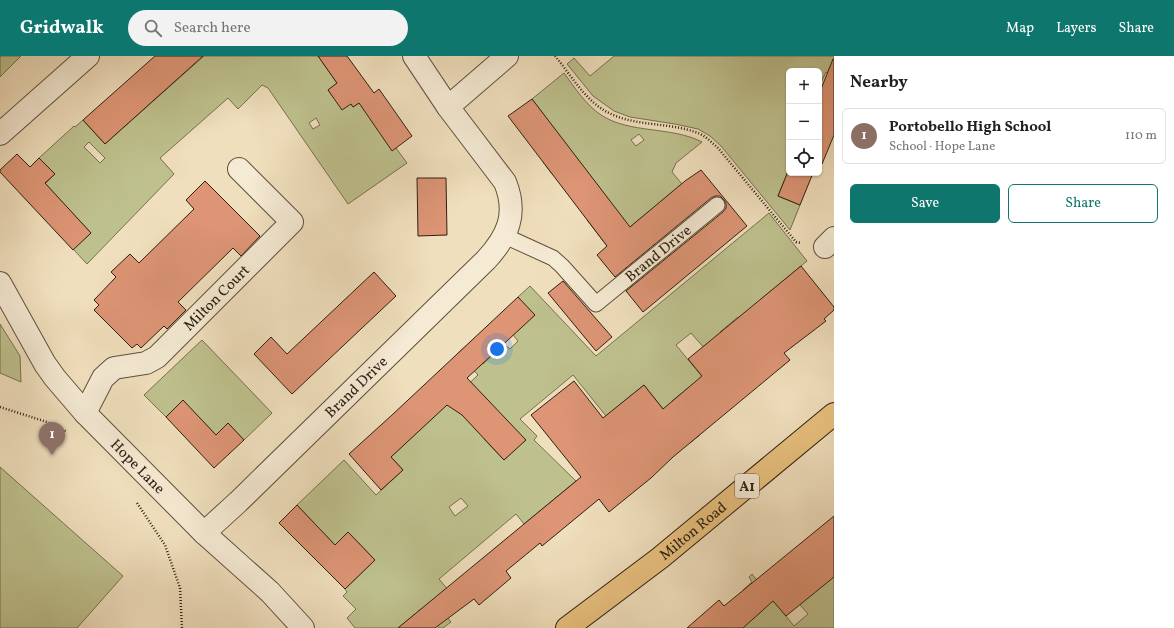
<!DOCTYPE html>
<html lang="en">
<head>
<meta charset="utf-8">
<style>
  :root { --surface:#fff; --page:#f2f2f2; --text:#202124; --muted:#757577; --line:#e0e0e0; --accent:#0f766e }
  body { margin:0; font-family:Vollkorn,serif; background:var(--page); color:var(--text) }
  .controls { position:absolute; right:12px; top:12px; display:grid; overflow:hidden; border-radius:6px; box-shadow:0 1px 3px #0004 }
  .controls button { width:36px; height:36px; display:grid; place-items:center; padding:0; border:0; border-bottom:1px solid var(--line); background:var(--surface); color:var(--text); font:20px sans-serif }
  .you { position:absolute; left:497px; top:293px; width:14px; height:14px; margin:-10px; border:3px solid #fff; border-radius:50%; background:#1a73e8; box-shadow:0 0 0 6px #1a73e833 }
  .badge { display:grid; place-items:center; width:26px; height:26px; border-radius:50%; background:var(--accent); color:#fff; font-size:13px; font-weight:700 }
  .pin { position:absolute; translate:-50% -33px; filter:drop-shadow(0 1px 2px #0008) }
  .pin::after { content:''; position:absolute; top:21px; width:14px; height:12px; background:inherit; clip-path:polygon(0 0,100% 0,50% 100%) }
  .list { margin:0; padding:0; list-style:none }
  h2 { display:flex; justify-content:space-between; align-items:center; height:52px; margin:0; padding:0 16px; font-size:17px }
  h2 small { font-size:13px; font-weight:400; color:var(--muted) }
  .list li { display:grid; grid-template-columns:26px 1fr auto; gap:12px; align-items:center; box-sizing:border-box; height:56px; margin:0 8px 8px; padding:0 8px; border:1px solid var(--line); border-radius:6px }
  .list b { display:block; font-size:15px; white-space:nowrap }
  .list p { margin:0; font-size:13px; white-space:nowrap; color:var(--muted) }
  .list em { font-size:13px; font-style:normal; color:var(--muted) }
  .actions { display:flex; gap:8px; padding:12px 16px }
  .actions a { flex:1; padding:9px 0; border:1px solid var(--accent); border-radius:6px; text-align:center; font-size:14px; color:var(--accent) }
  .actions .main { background:var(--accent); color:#fff }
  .icon { flex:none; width:22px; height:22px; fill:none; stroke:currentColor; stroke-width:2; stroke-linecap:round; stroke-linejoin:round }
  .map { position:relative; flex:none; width:834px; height:572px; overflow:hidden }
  header { display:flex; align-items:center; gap:24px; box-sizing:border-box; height:56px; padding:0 20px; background:var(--accent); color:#fff }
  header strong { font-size:19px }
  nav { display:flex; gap:22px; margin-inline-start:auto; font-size:14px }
  .search { width:280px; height:36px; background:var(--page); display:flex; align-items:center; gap:10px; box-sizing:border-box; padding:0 14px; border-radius:22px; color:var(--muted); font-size:15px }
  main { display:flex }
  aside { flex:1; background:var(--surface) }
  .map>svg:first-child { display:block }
  .green { fill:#bec18e; stroke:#767050; fill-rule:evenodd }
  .building { fill:#dd9575; stroke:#2d2011 }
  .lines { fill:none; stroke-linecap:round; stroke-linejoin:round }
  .lane-casing { stroke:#5e503c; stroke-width:17 }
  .street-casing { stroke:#5e503c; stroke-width:24 }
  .primary-casing { stroke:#2d2011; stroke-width:24 }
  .path { stroke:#2d2011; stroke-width:2.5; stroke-dasharray:1 2; stroke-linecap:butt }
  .lane { stroke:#f5ead4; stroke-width:15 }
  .street { stroke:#f5ead4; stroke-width:22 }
  .primary { stroke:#e8c07e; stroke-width:22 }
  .labels { text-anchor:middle; stroke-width:4; stroke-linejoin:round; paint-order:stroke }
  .shield { fill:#f5ead4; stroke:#695d4c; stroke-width:1 }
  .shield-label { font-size:14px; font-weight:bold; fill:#2d2011 }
  .street-label { font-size:15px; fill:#2d2011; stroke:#f5ead4 }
</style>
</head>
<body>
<header>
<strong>Gridwalk</strong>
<div class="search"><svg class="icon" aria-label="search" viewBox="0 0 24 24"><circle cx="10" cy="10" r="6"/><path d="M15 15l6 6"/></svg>Search here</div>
<nav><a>Map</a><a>Layers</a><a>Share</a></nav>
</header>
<main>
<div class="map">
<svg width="834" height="572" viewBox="0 0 834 572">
  <rect width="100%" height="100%" fill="#f0dfbd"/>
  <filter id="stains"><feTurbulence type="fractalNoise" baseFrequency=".005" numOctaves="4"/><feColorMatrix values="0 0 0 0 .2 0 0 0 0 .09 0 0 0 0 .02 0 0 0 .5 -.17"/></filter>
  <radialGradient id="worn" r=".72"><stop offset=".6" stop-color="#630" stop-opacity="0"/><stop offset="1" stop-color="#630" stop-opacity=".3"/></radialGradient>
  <path class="green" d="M 0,0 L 21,0 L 0,21 Z
    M 204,0 L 318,0 L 337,27 L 328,34 L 334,42 L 343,36 L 353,51 L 359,47 L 396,92 L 407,107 L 348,148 L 268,32 L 262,29 L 238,53 L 228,42 L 160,102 L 174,118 L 87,208 L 73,193 L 91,177 L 45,128 L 55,118 L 39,102 L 74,70 L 75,71 L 83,64 L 105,88 ZM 316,62 L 320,69 L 313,73 L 309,67 ZM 89,86 L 105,102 L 100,107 L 84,91 Z
    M 614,0 L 834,0 L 834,19 L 826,16 L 819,31 L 831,37 L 819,57 L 819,15 L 789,15 L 789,113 L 778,140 L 800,149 L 790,174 L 721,90 L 710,80 L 698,73 L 675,68 L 630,61 L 614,55 L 593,40 L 567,8 L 574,2 L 590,20 Z
    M 564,17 C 575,32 586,49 601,59 C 630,78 671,70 702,86 L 676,107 L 672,116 L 682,128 L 607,190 L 587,164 L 610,146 L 576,101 L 552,118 L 543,106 L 566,88 L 532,43 ZM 639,78 L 644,84 L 636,90 L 631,84 Z
    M 769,157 L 807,205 L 760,244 L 769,256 L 746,271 L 738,261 L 720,276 L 728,285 L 705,293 L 691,277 L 676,289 L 704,323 L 688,332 L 672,345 L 700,379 L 690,387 L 644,329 L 606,360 L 573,319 L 520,363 L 537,380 L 534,384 L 576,425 L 524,468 L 516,458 L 439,523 L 461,549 L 447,561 L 451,566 L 443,572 L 439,572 L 422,552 L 398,572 L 355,572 L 347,562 L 356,553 L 343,540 L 347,536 L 345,533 L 375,504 L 348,476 L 335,489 L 297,449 L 344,404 L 376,439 L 403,414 L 391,401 L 478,319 L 458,297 L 466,290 L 483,308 L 504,288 L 510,293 L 518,285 L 513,279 L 518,241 L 530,230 L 596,300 ZM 484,383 L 525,384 L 504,404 ZM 461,442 L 468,450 L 455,460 L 449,451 Z
    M 0,268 L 20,300 L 21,326 L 0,317 Z
    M 202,284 L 272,357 L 244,384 L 228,367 L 216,379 L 183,345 L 166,361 L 144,339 Z
    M 0,411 L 123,520 L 77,572 L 0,572 Z
    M 834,491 L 834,572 L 742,572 L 761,556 L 743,534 L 752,526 L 749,521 L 752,518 L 794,570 L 808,558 L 793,541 Z"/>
  <path class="building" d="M 155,0 L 203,0 L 105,88 L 83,64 Z
    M 318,0 L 347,0 L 374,37 L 379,33 L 412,80 L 392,95 L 359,47 L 353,51 L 351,48 L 342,54 L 328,34 L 337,27 Z
    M 833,3 L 834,3 L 834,79 L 822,108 L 819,107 L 819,38 Z
    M 532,43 L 630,171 L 685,125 L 701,114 L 747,170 L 643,256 L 626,235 L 723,156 L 726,152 L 726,147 L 724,144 L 720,140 L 715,140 L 711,142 L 615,221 L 597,199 L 607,190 L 508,60 Z
    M 17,98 L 30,111 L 39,102 L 55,118 L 45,127 L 91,177 L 73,194 L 0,116 L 0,114 Z
    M 789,113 L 789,117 L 813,117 L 800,149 L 778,140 Z
    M 417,122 L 446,122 L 447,179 L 418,180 Z
    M 205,125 L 260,180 L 241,200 L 233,192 L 178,246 L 186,254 L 167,273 L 164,270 L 141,292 L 137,288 L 132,292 L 94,254 L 99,249 L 94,244 L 116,221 L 111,216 L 130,198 L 139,207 L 194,153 L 186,144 Z
    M 801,210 L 834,251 L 834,254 L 824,263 L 826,265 L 784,297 L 790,304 L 673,401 L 651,422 L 609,456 L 599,443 L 542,490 L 540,487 L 506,515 L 511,522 L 479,549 L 474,543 L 435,572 L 398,572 L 581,421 L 531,359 L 574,325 L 603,362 L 644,329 L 663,353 L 702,320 L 688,303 Z
    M 374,216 L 396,240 L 292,338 L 254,298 L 271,281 L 287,298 Z
    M 563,225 L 612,281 L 596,295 L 548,237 Z
    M 518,241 L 535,259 L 467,322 L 526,384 L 504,404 L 462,359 L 447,349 L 391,401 L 403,414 L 381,434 L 349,398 L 392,359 Z
    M 183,344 L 216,379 L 228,367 L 244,384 L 214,412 L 166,361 Z
    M 297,449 L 335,489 L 348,476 L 375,504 L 345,533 L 279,467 Z
    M 834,460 L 834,521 L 786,560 L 773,545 L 743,572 L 687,572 L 719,544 L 724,550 Z"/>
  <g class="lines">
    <g class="lane-casing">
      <g id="lane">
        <path id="s1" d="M 505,180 L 553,202 L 562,210 L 596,248 L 717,149"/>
      </g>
    </g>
    <g class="street-casing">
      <g id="street">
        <path d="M 448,51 L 507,0"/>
        <path d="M 0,78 L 88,0"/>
        <path d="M 825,191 L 834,182"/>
        <path id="s2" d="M 0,227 L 45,308 L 55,322 L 85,357 L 204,477 L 270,536 L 303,572"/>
        <path id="s3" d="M 85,357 L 103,322 L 114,312 L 146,307 L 157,301 L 292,166 L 239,113"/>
        <path id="s4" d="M 204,477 L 238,446 L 486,204 C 508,180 518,158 505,126 L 448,51 L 414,0"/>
      </g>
    </g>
    <g class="primary-casing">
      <g id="primary">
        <path id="s5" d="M 567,572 L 660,502 L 834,358"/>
      </g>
    </g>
    <path class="path" d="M 555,0 C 571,19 586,46 609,57 C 637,71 670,66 698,77 C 706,80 712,87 718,92 L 796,186 L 801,187
      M 0,351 L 47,366 L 67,376
      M 137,447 L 165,489 L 180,532 L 182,572"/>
    <use href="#lane" class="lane"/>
    <use href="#street" class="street"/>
    <use href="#primary" class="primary"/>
  </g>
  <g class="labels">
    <rect class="shield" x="735" y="418" width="24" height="24" rx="3"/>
    <g class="shield-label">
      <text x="747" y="435">A1</text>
    </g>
    <g class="street-label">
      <text dy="5" stroke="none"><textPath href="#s1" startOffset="196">Brand Drive</textPath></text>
      <text dy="5" stroke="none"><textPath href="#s3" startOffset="183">Milton Court</textPath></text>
      <text dy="5" stroke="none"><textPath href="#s4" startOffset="211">Brand Drive</textPath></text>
      <text dy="5" stroke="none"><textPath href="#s2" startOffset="231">Hope Lane</textPath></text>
      <text dy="5" stroke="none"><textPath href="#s5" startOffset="159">Milton Road</textPath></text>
    </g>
  </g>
  <rect width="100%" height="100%" filter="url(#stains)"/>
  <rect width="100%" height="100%" fill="url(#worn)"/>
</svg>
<div class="controls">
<button>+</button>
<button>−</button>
<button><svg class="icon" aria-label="locate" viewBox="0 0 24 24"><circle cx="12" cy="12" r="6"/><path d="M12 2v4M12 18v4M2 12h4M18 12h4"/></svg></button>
</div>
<div class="you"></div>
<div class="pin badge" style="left:52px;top:399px;background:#8d6e63">1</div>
</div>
<aside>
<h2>Nearby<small></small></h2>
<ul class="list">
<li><span class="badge" style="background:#8d6e63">1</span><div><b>Portobello High School</b><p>School · Hope Lane</p></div><em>110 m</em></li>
</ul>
<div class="actions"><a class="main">Save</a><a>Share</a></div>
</aside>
</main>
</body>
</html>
